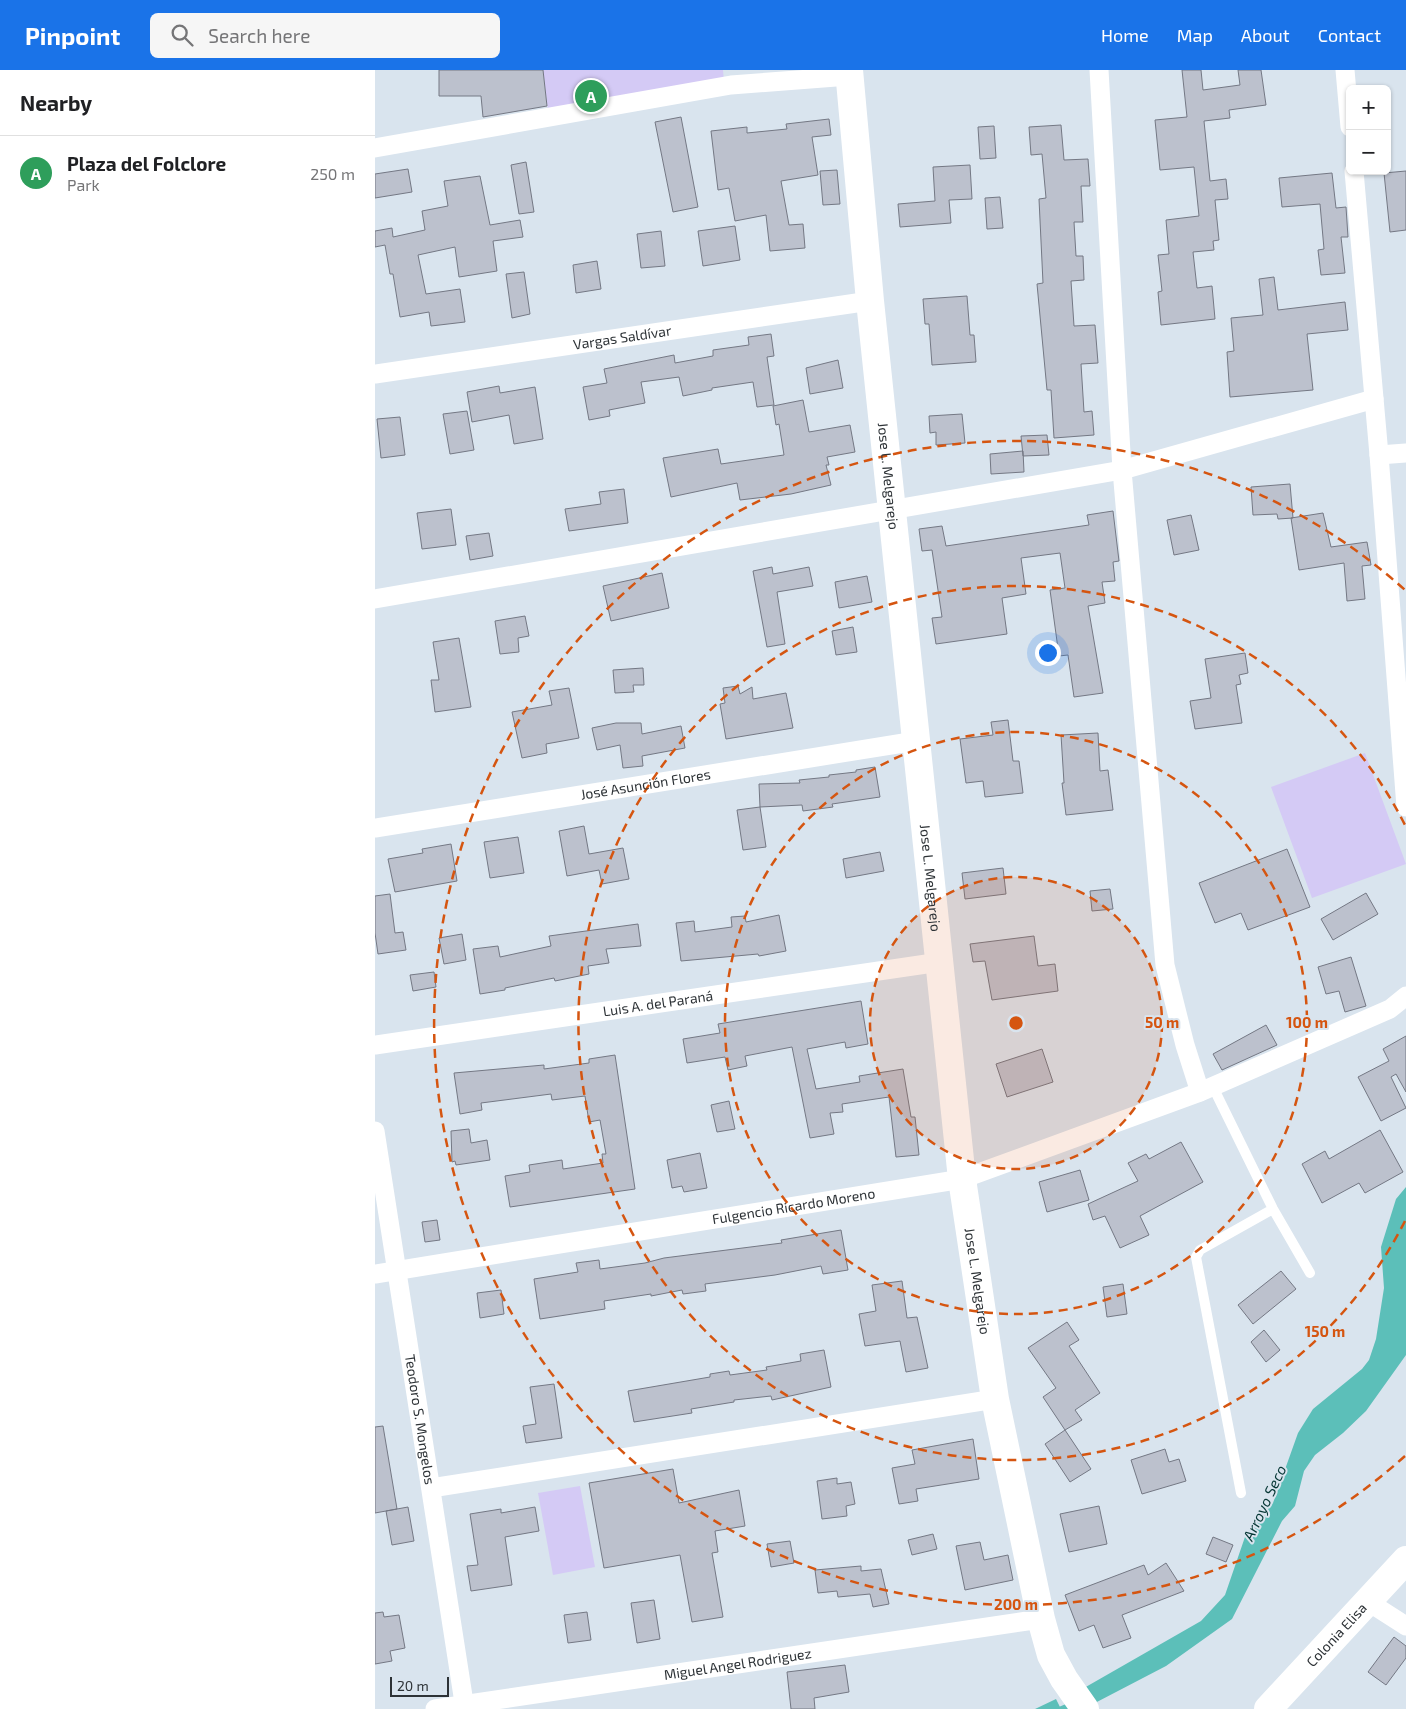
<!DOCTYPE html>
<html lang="en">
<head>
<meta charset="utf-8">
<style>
  :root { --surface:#fff; --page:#f6f6f6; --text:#202124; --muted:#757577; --line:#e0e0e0; --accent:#1a73e8 }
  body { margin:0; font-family:"Exo 2",sans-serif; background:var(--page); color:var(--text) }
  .controls { position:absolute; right:15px; top:15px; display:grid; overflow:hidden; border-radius:8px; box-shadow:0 1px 4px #0004 }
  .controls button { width:45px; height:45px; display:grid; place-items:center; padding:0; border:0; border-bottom:1px solid var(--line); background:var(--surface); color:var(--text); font:25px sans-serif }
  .scale { position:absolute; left:15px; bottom:12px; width:59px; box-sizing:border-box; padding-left:5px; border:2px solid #2d3236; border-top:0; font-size:14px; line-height:18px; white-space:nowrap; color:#2d3236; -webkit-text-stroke:4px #d9e4ee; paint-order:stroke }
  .you { position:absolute; left:672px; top:582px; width:18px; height:18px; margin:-12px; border:4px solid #fff; border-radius:50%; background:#1a73e8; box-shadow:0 0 0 8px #1a73e833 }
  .badge { display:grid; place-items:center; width:32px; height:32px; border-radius:50%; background:var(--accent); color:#fff; font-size:16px; font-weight:700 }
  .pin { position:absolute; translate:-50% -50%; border:2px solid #fff; box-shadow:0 1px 5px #0006 }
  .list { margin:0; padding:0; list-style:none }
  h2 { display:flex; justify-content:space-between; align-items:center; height:65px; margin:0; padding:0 20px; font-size:21px }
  h2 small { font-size:16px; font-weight:400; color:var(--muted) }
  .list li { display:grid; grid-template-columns:32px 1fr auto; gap:15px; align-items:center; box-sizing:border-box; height:75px; padding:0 20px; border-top:1px solid var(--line) }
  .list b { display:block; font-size:19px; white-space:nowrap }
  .list p { margin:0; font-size:16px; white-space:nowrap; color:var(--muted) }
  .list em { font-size:16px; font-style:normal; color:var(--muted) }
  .icon { flex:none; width:28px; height:28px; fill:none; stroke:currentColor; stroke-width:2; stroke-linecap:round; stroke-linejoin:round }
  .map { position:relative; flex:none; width:1031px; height:1639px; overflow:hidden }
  header { display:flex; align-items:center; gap:30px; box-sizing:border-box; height:70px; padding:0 25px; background:var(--accent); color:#fff }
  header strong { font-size:24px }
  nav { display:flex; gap:28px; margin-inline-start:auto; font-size:18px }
  .search { width:350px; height:45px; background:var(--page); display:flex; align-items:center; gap:12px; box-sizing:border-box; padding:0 18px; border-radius:8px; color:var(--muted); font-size:19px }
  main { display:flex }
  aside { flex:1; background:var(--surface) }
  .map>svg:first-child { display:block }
  .green { fill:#d4caf5 }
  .water { fill:#5cbfb9 }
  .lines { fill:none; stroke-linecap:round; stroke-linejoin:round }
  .stream { stroke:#5cbfb9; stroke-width:5.5 }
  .building { fill:#bcc1cd; stroke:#747884 }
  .lane { stroke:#fff; stroke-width:10 }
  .street { stroke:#fff; stroke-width:19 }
  .secondary { stroke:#fff; stroke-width:28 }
  .ring { fill:none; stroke:#d55510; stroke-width:2.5; stroke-dasharray:9 6 }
  .labels { text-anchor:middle; stroke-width:4; stroke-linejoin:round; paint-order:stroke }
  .street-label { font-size:14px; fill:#2d3236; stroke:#d9e4ee }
  .water-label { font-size:15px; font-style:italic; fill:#073836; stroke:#d9e4ee }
  .centre { fill:#d55510; stroke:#d9e4ee; stroke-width:2.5 }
  .ring-label { font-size:15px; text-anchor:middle; font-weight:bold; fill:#d55510; stroke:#d9e4ee; stroke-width:4; stroke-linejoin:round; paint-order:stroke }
</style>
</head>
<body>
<header>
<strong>Pinpoint</strong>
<div class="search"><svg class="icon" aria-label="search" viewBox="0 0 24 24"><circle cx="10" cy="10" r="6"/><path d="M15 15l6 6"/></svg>Search here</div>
<nav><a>Home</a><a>Map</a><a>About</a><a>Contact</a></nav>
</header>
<main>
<aside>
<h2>Nearby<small></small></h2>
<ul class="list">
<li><span class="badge" style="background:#2e9e5b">A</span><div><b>Plaza del Folclore</b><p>Park</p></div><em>250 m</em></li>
</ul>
</aside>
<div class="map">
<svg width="1031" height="1639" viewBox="0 0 1031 1639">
  <rect width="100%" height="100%" fill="#d9e4ee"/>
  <path class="green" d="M 168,0 L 348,0 L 349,12 L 173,41 Z
    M 990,683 L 1031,794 L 937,828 L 896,717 Z
    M 205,1416 L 220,1497 L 178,1505 L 163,1423 Z"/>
  <path class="water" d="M 1031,1117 L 1031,1285 L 991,1341 L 968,1363 L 940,1385 L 929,1401 L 920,1436 L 907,1451 L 857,1549 L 791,1596 L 718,1634 L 709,1618 L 826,1551 L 850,1525 L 871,1464 L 898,1433 L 923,1363 L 938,1339 L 987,1299 L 994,1290 L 1001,1269 L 1009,1218 L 1006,1177 L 1021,1129 Z
    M 681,1629 L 686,1639 L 660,1639 Z"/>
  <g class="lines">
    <path class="stream" d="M 686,1639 L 698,1634"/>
  </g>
  <path class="building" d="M 64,0 L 168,0 L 172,36 L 108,47 L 106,26 L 64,26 Z
    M 807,0 L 826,0 L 828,20 L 865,15 L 863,0 L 886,0 L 891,35 L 854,40 L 855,48 L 829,51 L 835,111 L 851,109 L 853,129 L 840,130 L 844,170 L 838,171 L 839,180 L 818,182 L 822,218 L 837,216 L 840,249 L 786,255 L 783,222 L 787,221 L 783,185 L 794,184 L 791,150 L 824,146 L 819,97 L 785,100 L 780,50 L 812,47 Z
    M 306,47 L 323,137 L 298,142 L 280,52 Z
    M 454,49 L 456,65 L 437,67 L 443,105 L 406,111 L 414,155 L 428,154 L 430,178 L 395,181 L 391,145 L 360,151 L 354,118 L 343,120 L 336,61 L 372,57 L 372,63 L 412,59 L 411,54 Z
    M 686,55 L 689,90 L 713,89 L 715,116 L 706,116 L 708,152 L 699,152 L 701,186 L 708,186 L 709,210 L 696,211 L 699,256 L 720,255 L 723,293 L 706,294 L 709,342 L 717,341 L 719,365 L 679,368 L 676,320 L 672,320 L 662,214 L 668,213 L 664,129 L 671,128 L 667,84 L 656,85 L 654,57 Z
    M 619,56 L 621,88 L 605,89 L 603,57 Z
    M 151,92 L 159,142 L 144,144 L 136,95 Z
    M 595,95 L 597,129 L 574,130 L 576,153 L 525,157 L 523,134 L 560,131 L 558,97 Z
    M 33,99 L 37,122 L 0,128 L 0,104 Z
    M 462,100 L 465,134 L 448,135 L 445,101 Z
    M 1031,101 L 1031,160 L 1015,162 L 1009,103 Z
    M 957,103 L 961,138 L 971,137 L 973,167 L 966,167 L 970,203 L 946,205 L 943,180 L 949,179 L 945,134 L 907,137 L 904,108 Z
    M 105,106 L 115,155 L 145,150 L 148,167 L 118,171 L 122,201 L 84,207 L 80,177 L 43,185 L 51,224 L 85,219 L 90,252 L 56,256 L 54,242 L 25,247 L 18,204 L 15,204 L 10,175 L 0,177 L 0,161 L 17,158 L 18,167 L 50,160 L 47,141 L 73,136 L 69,111 Z
    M 625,127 L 628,158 L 612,159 L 610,128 Z
    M 360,156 L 365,190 L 328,196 L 323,161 Z
    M 286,161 L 290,196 L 266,198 L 262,164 Z
    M 222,191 L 226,219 L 201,223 L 198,195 Z
    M 149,202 L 155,244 L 137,248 L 131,204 Z
    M 899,207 L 903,240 L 970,232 L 973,260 L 932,264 L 938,320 L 855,327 L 852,282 L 859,281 L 856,248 L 888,245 L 884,209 Z
    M 592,226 L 595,265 L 599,265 L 601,292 L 557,295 L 554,254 L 550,254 L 548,229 Z
    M 396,264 L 399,286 L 392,287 L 399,335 L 382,337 L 378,312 L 337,318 L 337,320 L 308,326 L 304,307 L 266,312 L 270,333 L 234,340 L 235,346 L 214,350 L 208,317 L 232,313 L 229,299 L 299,285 L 300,293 L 338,286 L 338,280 L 374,275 L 373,267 Z
    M 463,290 L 468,318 L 435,324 L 431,298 Z
    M 124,316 L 125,323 L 160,317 L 168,369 L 139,374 L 134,345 L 97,352 L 92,322 Z
    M 428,330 L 434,362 L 475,355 L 480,382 L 452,387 L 454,395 L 451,395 L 456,415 L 416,424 L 365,430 L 362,413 L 296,427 L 288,388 L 343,379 L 346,394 L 409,385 L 404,354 L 401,355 L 398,336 Z
    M 92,341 L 99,380 L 75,384 L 68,344 Z
    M 587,344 L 590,373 L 561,375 L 561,362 L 555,363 L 554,346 Z
    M 25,347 L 30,385 L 6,388 L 2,349 Z
    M 672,365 L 674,385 L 648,386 L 646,366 Z
    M 648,381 L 649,402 L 616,404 L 615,384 Z
    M 915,414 L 918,448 L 903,449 L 902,444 L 878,445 L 876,417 Z
    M 249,419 L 253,453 L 194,461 L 190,439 L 226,434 L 224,422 Z
    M 76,439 L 81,475 L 47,479 L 42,443 Z
    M 738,441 L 744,491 L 738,492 L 740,511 L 727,512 L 730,533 L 713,536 L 728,623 L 699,627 L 693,585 L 684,586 L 675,520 L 690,518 L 685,483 L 646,488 L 651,524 L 627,528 L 632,564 L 561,574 L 557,548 L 567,547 L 557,480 L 547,481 L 544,459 L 567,456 L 571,476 L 714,455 L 712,445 Z
    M 948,443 L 956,477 L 992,472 L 996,495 L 987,496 L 990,529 L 972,531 L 969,493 L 924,500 L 916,448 Z
    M 816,445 L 824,480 L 799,485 L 792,450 Z
    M 114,463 L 118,486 L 95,490 L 91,466 Z
    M 397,497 L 398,504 L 434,497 L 438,516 L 402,522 L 410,574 L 392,577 L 378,501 Z
    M 287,503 L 294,538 L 236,551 L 228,516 Z
    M 492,506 L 497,532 L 464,538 L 460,512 Z
    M 150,546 L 154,566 L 143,568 L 144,582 L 125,584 L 120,551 Z
    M 478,557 L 482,582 L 461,585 L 457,561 Z
    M 84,568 L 96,637 L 60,642 L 56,610 L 64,610 L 58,572 Z
    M 870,583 L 873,603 L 864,605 L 866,614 L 861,615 L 867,653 L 820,659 L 815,631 L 836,628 L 830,589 Z
    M 268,598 L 269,615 L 258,615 L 259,622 L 240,623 L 238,600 Z
    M 363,616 L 365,624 L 377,617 L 378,629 L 411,623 L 418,658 L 351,669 L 345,634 L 350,633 L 348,618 Z
    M 194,618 L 204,668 L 171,674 L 172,683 L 147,688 L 137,642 L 177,635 L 174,621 Z
    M 633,650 L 638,691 L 644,691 L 648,723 L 610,727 L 608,711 L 591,713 L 585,669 L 618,665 L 616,652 Z
    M 241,653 L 266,653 L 267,664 L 306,656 L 310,678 L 267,686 L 268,696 L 248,698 L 245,675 L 222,680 L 217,658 Z
    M 723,663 L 725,701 L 733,700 L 738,740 L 691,745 L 687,713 L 689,713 L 686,665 Z
    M 500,697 L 505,727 L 457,734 L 458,737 L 428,741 L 427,735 L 385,737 L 384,714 L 425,713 L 424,710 L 454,707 L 454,705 L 481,702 L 481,700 Z
    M 385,737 L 391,777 L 368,780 L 362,740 Z
    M 209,756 L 214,784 L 248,778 L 254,809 L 227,814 L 224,800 L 192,806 L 184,761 Z
    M 143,767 L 149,803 L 115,808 L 109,772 Z
    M 76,774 L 82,811 L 20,822 L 13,789 L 48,783 L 47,779 Z
    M 912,779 L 935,837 L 873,860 L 866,843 L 840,853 L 824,813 Z
    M 505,782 L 509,801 L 471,808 L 468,789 Z
    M 628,798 L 631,824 L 590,829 L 587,803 Z
    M 735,819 L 738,839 L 717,841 L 715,821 Z
    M 991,823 L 1003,844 L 958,870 L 946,849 Z
    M 15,824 L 20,863 L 28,862 L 31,880 L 3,884 L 0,863 L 0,826 Z
    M 404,845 L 411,881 L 384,886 L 383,884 L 306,891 L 301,853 L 319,851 L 320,862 L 357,857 L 356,847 L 370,846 L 371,852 Z
    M 263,854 L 266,876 L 231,879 L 234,893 L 213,896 L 214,904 L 180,911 L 179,908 L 130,918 L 130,920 L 105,924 L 98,879 L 123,876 L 125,887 L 176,876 L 174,866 Z
    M 87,864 L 91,890 L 69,894 L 64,868 Z
    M 659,866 L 663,896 L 680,894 L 683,921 L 617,930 L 610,891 L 598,892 L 595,874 Z
    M 976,887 L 991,936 L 970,942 L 964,921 L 951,924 L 943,897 Z
    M 59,902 L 61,917 L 38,921 L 35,905 Z
    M 486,931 L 493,974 L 471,978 L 470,972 L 432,979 L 441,1019 L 485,1012 L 484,1006 L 528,999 L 536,1047 L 540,1047 L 544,1085 L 521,1087 L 514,1027 L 467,1034 L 468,1042 L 455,1043 L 459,1064 L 435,1068 L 417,977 L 370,986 L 372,996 L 353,1000 L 350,987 L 312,993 L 308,969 L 345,963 L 343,954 Z
    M 891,955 L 902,975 L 847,1000 L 838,984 Z
    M 1031,966 L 1031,1022 L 1021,1004 L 1016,1007 L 1031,1038 L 1006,1051 L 983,1007 L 1014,991 L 1008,979 Z
    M 667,979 L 678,1012 L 632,1027 L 621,994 Z
    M 240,985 L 260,1119 L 135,1137 L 130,1106 L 155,1102 L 154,1095 L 187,1090 L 188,1099 L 228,1093 L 227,1084 L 231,1084 L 225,1050 L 214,1052 L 210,1026 L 177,1030 L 176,1024 L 106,1033 L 107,1040 L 85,1044 L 79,1003 L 169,995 L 169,999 L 214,993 L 214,989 Z
    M 354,1031 L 360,1059 L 342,1062 L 336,1035 Z
    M 94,1059 L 96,1073 L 112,1070 L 115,1090 L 81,1095 L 80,1091 L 77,1092 L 76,1061 Z
    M 1005,1060 L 1028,1102 L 990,1123 L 984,1113 L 947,1133 L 927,1094 L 950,1081 L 954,1089 Z
    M 806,1072 L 828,1112 L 765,1146 L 774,1165 L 745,1178 L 730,1146 L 718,1150 L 713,1134 L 763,1111 L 753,1093 L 771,1084 L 774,1089 Z
    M 325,1083 L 332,1118 L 309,1122 L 307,1116 L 297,1118 L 292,1090 Z
    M 705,1100 L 714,1130 L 672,1142 L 664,1112 Z
    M 62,1150 L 65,1170 L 50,1172 L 47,1152 Z
    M 466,1160 L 473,1200 L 448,1204 L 446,1196 L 400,1205 L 330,1214 L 331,1221 L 308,1224 L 307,1220 L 276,1226 L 276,1224 L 229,1231 L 230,1239 L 165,1249 L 159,1209 L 203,1202 L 201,1193 L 224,1190 L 225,1199 L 270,1193 L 289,1188 L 407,1173 L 406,1170 Z
    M 906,1201 L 921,1219 L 878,1254 L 863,1235 Z
    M 527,1211 L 532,1248 L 542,1247 L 553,1298 L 531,1302 L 525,1271 L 490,1276 L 484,1244 L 501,1241 L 497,1215 Z
    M 748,1214 L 752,1244 L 732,1247 L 728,1217 Z
    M 126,1220 L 129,1244 L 105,1248 L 102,1223 Z
    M 692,1252 L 704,1270 L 694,1276 L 725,1323 L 700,1340 L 707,1350 L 690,1360 L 668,1327 L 681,1318 L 653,1278 Z
    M 889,1260 L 905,1280 L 891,1292 L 876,1272 Z
    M 449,1280 L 456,1317 L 397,1330 L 396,1326 L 359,1330 L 359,1332 L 316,1339 L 317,1343 L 259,1352 L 253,1321 L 335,1307 L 335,1304 L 354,1301 L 355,1305 L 392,1300 L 391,1297 L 426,1291 L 425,1284 Z
    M 179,1314 L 187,1368 L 151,1373 L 148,1356 L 161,1354 L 155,1317 Z
    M 8,1356 L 22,1439 L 0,1443 L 0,1357 Z
    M 690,1360 L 716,1399 L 695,1412 L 670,1374 Z
    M 598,1369 L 604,1409 L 541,1419 L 543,1431 L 524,1434 L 517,1398 L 540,1394 L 537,1380 Z
    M 790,1379 L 794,1392 L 804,1389 L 811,1411 L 767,1424 L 756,1390 Z
    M 298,1399 L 304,1433 L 364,1420 L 370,1456 L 340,1461 L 343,1482 L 337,1483 L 348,1547 L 317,1552 L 305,1485 L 229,1498 L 214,1413 Z
    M 462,1408 L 462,1414 L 476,1412 L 480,1434 L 471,1436 L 472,1446 L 447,1449 L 442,1411 Z
    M 724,1436 L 732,1474 L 694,1482 L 685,1444 Z
    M 33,1437 L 39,1471 L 17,1475 L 11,1441 Z
    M 160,1437 L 164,1461 L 130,1467 L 137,1515 L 96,1521 L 92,1496 L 103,1495 L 95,1444 L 126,1439 L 126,1443 Z
    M 558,1464 L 562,1479 L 537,1485 L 533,1470 Z
    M 838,1467 L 858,1475 L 851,1492 L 831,1484 Z
    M 415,1471 L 419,1493 L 396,1497 L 392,1474 Z
    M 605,1472 L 609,1490 L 633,1485 L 638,1510 L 590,1520 L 581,1476 Z
    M 791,1493 L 809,1521 L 747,1545 L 756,1568 L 728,1578 L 719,1555 L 704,1561 L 690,1525 L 769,1495 L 773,1505 Z
    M 486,1496 L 486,1501 L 506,1499 L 514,1534 L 498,1537 L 495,1524 L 463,1527 L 462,1521 L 443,1523 L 440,1500 Z
    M 279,1530 L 285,1569 L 262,1573 L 256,1533 Z
    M 8,1542 L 9,1547 L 24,1545 L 30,1578 L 15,1581 L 17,1591 L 0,1594 L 0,1543 Z
    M 212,1542 L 216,1570 L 193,1573 L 189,1545 Z
    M 1019,1567 L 1031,1576 L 1031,1588 L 1011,1615 L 993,1602 Z
    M 470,1595 L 474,1622 L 439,1628 L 440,1639 L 416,1639 L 412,1602 Z"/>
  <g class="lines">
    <path class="lane" d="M 838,1017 L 898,1139 L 935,1203
      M 866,1423 L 821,1187 L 825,1180 L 898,1139"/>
    <g class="street">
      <path d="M 724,0 L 747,400 L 790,895 L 810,975 L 825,1022"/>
      <path d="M 970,0 L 975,57"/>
      <path d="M 0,78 L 356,15 L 474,6"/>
      <path d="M 979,101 L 1004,385 L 1031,737"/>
      <path id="s1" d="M 0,304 L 495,231"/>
      <path d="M 1004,385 L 1031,383"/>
      <path d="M 0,529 L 747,400 L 999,329"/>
      <path id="s2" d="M 0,758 L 541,671"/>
      <path id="s3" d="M 0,975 L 565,892"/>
      <path id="s4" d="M 0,1061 L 90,1639"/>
      <path id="s5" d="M 0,1204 L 587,1109 L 825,1022 L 1015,939 L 1031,926"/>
      <path d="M 56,1418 L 620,1329"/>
      <path d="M 992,1531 L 1031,1556"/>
      <path id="s6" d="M 60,1639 L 666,1549"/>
    </g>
    <g class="secondary">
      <path id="s7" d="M 474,0 L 495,231 L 587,1109 L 620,1329 L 666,1549 L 676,1585 L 689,1609 L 710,1639"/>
      <path id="s8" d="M 893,1639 L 1031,1490"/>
    </g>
  </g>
  <circle cx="641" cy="953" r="146" fill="#d55510" fill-opacity=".12"/>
  <g class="ring">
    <circle cx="641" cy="953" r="146"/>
    <circle cx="641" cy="953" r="291"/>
    <path d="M1030 1151A437 437 0 1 1 1030 755"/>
    <path d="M1030 1386A582 582 0 1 1 1030 520"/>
  </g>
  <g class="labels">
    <g class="street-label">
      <text dy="5" stroke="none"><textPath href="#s1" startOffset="250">Vargas Saldívar</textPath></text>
      <text dy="5" stroke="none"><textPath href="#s7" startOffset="408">Jose L. Melgarejo</textPath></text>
      <text dy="5" stroke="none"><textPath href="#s2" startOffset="274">José Asunción Flores</textPath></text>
      <text dy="5" stroke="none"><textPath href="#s7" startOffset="812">Jose L. Melgarejo</textPath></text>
      <text dy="5" stroke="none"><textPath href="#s3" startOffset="286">Luis A. del Paraná</textPath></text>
      <text dy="5" stroke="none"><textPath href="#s5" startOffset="424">Fulgencio Ricardo Moreno</textPath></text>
      <text dy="5" stroke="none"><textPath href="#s7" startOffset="1218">Jose L. Melgarejo</textPath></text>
      <text dy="5" stroke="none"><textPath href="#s4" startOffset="292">Teodoro S. Mongelos</textPath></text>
      <text dy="5" stroke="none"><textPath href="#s8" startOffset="101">Colonia Elisa</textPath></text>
      <text dy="5" stroke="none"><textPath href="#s6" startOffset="306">Miguel Angel Rodriguez</textPath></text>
    </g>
    <g class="water-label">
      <text transform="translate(890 1433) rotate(-65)" y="5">Arroyo Seco</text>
    </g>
  </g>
  <circle cx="641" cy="953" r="8" class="centre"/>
  <g class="ring-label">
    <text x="787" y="958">50 m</text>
    <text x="932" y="958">100 m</text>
    <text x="950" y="1267">150 m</text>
    <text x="641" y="1540">200 m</text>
  </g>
</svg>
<div class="controls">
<button>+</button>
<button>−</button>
</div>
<div class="scale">20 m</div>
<div class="you"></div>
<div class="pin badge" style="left:216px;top:26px;background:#2e9e5b">A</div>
</div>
</main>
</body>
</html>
